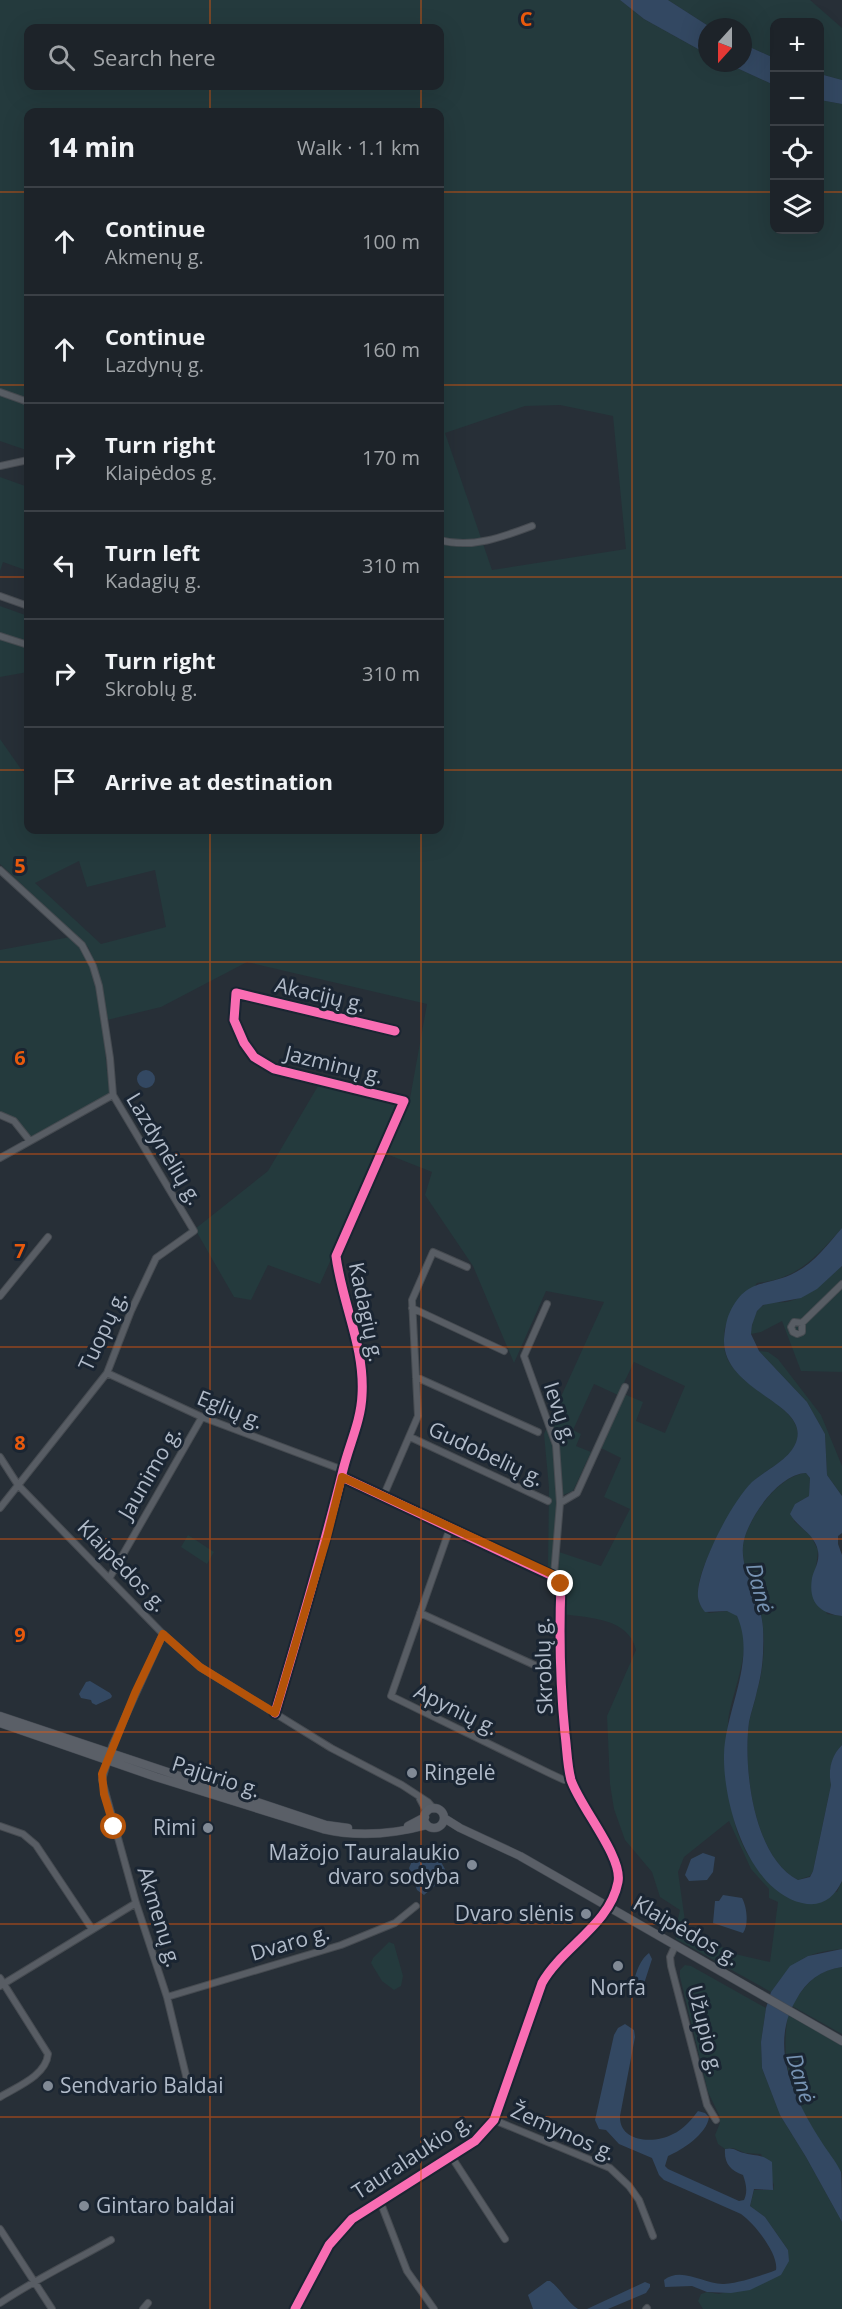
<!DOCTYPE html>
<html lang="en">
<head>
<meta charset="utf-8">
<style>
  :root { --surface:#1d2329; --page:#2a2f35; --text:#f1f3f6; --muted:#a0a4a8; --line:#3b4046 }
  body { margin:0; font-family:"Open Sans",sans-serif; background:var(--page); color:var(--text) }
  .controls { position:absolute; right:18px; top:18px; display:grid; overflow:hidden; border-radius:12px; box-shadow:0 6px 24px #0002 }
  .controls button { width:54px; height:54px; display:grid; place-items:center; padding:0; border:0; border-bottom:2px solid var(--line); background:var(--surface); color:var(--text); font:30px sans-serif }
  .compass { position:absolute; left:698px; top:18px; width:54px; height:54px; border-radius:50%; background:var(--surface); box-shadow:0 6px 24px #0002; rotate:201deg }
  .stop { position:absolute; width:18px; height:18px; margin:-14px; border:4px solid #b45309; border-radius:50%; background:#fff }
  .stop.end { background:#b45309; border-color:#fff; box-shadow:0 2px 6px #0008 }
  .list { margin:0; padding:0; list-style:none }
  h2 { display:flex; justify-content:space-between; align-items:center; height:78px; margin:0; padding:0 24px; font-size:26px }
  h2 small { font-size:20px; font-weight:400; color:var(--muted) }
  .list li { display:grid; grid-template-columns:39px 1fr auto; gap:18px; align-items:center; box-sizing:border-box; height:108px; padding:0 24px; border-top:2px solid var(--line) }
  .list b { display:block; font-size:22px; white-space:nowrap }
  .list p { margin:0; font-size:20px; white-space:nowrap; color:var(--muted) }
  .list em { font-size:20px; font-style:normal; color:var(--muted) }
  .icon { flex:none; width:33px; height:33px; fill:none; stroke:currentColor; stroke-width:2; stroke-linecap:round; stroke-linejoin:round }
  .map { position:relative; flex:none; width:842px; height:2309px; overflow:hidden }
  .search { position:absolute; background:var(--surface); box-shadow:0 6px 24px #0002; left:24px; top:24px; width:420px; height:66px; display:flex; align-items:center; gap:15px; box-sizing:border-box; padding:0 21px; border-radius:12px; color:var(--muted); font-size:22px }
  .panel { position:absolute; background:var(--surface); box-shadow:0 6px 24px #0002; left:24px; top:108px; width:420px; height:726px; border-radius:12px }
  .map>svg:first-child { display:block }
  .green { fill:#243a3d; fill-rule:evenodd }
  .water { fill:#334862 }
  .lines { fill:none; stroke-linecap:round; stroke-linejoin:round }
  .minor-casing { stroke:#464b51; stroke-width:8 }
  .major-casing { stroke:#454b53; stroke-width:9 }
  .minor { stroke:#585d64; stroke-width:6 }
  .major { stroke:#5a5f67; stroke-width:8 }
  .cycleway-casing { stroke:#1a2532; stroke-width:13 }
  .cycleway { stroke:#f96db3; stroke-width:9 }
  .route { stroke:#b45309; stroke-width:8 }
  .grid { fill:none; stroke:#e8590c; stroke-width:1.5; stroke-opacity:0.55 }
  .poi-dot { fill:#818a96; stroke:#1a2532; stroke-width:2 }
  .labels { text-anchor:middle; stroke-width:6; stroke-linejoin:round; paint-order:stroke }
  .street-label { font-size:21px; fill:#b1bbc9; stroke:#1a2532 }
  .poi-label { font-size:21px; fill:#b1bbc9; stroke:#1a2532; text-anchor:start }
  .water-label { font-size:22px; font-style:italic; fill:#7692b2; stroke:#1a2532 }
  .grid-label { font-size:20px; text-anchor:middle; font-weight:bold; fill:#e8590c; stroke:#1a2532; stroke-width:6; stroke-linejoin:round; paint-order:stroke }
</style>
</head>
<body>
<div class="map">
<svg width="842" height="2309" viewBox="0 0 842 2309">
  <rect width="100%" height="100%" fill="#272f37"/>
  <path class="green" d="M 0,0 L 620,0 L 644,19 L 707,54 L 707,63 L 726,63 L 774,85 L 774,230 L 820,230 L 820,100 L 842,104 L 842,1228 C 816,1257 798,1279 757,1283 C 749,1295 729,1317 725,1328 C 724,1332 725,1338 724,1342 C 722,1391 823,1407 792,1450 C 781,1465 762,1471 750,1485 C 733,1505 696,1569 698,1595 C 698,1603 702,1609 709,1613 L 727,1611 L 733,1612 C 760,1638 730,1693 728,1723 C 726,1737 730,1754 731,1769 C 732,1786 731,1807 735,1824 C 742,1850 757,1871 776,1889 L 837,1892 L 842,1881 L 842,1949 C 802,1953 794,1961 771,1992 L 676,1939 L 675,1931 L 680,1910 L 660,1897 L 652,1872 L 625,1840 L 614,1809 L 610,1784 L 607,1716 L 636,1650 C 629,1618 589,1618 563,1614 C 564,1594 570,1579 548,1569 L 549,1488 L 544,1434 L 604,1302 L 546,1291 L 514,1363 L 473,1266 L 425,1195 L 432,1172 L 379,1151 L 320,1284 L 268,1265 L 251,1300 L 234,1297 L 195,1229 L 268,1171 L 318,1086 L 409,1104 L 427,1004 L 247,962 L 161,1007 L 107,1020 L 98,971 L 88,947 L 0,864 L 0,739 L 28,779 L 28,830 L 440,830 L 440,112 L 28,112 L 28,445 L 26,450 L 0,441 ZM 28,28 L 440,28 L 440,86 L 28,86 ZM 560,405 L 613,416 L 626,549 L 492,570 L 445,433 L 525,406 ZM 79,861 L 87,887 L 155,870 L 166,927 L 101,944 L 35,883 ZM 634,1362 L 685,1386 L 665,1433 L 636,1421 L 643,1402 L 624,1394 L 601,1448 L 621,1458 L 604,1497 L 630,1509 L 601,1566 L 559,1552 L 563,1495 L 573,1491 L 591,1452 L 576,1446 L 581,1434 L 573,1430 L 594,1384 L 618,1395 ZM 729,1821 L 751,1869 L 769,1889 L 769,1898 L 778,1902 L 770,1962 L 735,1954 L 686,1928 L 678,1872 L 684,1857 Z
    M 668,0 L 810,0 L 842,28 L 842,80 L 820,74 L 820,22 L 774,22 L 774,58 L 743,44 L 743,27 L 710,27 Z
    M 0,477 L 28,487 L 28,571 L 3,562 L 0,571 Z
    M 0,606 L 28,616 L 28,672 L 0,677 Z
    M 70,937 C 111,974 100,1042 110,1091 L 109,1094 L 31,1137 L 15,1119 L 0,1112 L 0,950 Z
    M 842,1266 L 842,1372 L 801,1371 L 782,1321 L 761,1332 L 751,1334 C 752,1324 754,1310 764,1305 C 771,1301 779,1303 787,1302 C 809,1297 826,1280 842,1266 Z
    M 759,1351 L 768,1352 L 778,1359 L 821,1415 L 842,1466 L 842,1496 L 827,1475 L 825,1434 L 807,1402 Z
    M 806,1473 L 810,1478 L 809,1496 L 795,1504 L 794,1521 L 811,1536 L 818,1550 L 816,1569 L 827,1614 L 842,1616 L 842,1745 C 832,1755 828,1771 831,1785 L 813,1871 L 810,1876 L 798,1880 C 753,1857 743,1767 749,1722 C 751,1712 755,1702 757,1691 C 763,1671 765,1649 763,1628 C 762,1600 737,1565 744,1540 C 750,1516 779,1475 806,1473 Z
    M 188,1535 L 214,1552 L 207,1564 L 181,1547 Z
    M 389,1942 L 394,1944 L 403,1976 L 401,1986 L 394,1990 L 382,1981 L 371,1963 L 373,1958 Z
    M 685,1965 L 691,1966 L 766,2008 L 761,2042 L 762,2068 L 780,2115 L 806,2157 L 842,2222 L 842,2309 L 703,2309 L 698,2301 L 701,2294 L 707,2292 L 719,2294 L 781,2275 L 788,2250 L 765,2217 L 750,2206 L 754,2190 L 773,2190 L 774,2185 L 761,2154 L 745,2153 L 733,2148 L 725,2149 L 718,2144 L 715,2135 L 720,2123 L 720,2117 L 708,2092 L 680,1977 L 680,1970 Z
    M 842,1967 L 842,2034 L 792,2006 C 804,1985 817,1970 842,1967 Z
    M 788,2015 L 842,2045 L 842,2173 C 807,2122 776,2080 788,2015 Z"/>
  <path class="water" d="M 620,0 L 668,0 L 710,27 L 707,27 L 707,54 L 644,19 Z
    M 743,44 L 774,58 L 774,85 L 726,63 L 743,63 Z
    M 820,74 L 842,80 L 842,104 L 820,100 Z
    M137 1079a9 9 0 1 1 18 0a9 9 0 1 1-18 0Z
    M 842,1228 L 842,1266 L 817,1289 L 801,1298 L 763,1305 L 757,1311 L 752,1325 L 751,1334 L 759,1351 L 807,1402 L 825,1434 L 827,1475 L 842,1496 L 842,1533 L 838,1536 L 838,1544 L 842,1555 L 842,1616 C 820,1613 808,1603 812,1578 C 814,1569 820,1562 818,1551 C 815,1534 798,1528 790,1514 L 795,1504 L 809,1496 L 810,1478 L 806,1473 C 779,1474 750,1516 744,1540 C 737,1567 762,1599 763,1628 C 764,1649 763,1670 757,1691 C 755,1701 751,1712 749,1722 C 743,1767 753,1857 798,1880 L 810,1877 L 813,1871 L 831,1785 C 828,1770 831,1756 842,1745 L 842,1881 C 834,1898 821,1908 802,1903 C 748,1890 723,1804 724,1755 C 725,1710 757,1660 737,1616 L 727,1611 L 705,1612 C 700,1606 697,1599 698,1591 C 701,1562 731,1503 752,1482 C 767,1469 792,1459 797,1439 C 806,1402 722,1391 724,1339 C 725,1330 726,1320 730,1312 C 747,1276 767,1288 796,1272 C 815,1262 828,1244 842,1228 Z
    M 90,1681 L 110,1693 L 112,1696 L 111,1698 L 96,1705 L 92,1703 L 91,1700 L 81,1698 L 79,1694 L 86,1682 Z
    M 703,1853 L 715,1857 L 713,1872 L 707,1880 L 689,1881 L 685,1875 L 691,1859 Z
    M 426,1855 L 440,1860 L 446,1871 L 443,1879 L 424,1895 L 417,1890 L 409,1868 L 413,1859 Z
    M 723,1895 L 742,1898 C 747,1907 749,1925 743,1933 L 713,1923 L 715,1901 L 719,1901 Z
    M 842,1949 L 842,1967 C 821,1970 806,1981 796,2000 C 768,2047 795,2100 821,2141 C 827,2151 836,2161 841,2172 C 842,2182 842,2210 842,2222 L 806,2157 L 780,2115 L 762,2068 L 761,2042 L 766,2008 L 771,1992 L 790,1966 L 808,1956 Z
    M 649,1953 L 652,1959 L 641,1993 L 636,1995 L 633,1992 C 633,1979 639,1960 649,1953 Z
    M 625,2024 L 634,2030 L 635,2037 L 620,2116 C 619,2143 655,2144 673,2134 C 683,2130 692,2119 698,2111 L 705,2113 L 709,2117 C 707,2134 682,2150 668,2156 L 665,2166 L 668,2169 L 739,2201 L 744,2200 C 748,2192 746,2183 743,2175 C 730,2170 724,2163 725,2149 C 734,2147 736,2151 744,2153 C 758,2157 759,2153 772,2162 L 773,2190 L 754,2189 L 750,2206 L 765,2217 L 788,2250 L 789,2261 L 781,2275 L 750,2290 L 731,2293 L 707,2292 L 692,2286 L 665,2287 L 664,2280 C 682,2266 705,2285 724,2284 C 740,2283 756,2277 771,2272 L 776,2270 C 779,2254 754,2223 741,2214 L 664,2180 L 659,2175 L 652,2158 L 619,2144 L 606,2130 L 599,2129 L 595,2120 L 614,2035 L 618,2028 Z
    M 547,2281 L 550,2281 C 561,2289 567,2302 578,2309 L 533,2309 L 528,2295 Z
    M 645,2282 L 650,2284 L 650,2287 L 646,2293 L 608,2309 L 587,2309 Z"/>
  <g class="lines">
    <g class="minor-casing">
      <path id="minor" d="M 0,392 L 28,402
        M 0,466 L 28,460
        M 440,540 C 471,549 503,537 532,526
        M 0,596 L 28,606
        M 0,636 L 28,645
        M 0,870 L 82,945 L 93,966 L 99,986 L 110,1058 L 113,1095 L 194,1231 L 156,1258 L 131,1311 L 107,1373 L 0,1508
        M 0,1115 L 14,1121 L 30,1141
        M 0,1158 L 113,1095
        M 0,1296 L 48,1237
        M 547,1304 L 524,1356 L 556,1445 L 560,1503 L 554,1575
        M 412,1308 L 504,1351
        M 802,1323 L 794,1322 L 791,1327 L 793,1332 L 797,1334 L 802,1332 L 802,1323 L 842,1284
        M 107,1373 L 202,1417 L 343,1470
        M 416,1377 L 538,1432
        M 410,1437 L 548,1501
        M 0,1457 L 18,1485 L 163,1634 L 200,1667 L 331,1748 L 402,1785 L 428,1802 L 434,1809
        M 383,1497 L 418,1416 L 412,1300 L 433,1252 L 467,1267
        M 560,1503 L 577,1493 L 625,1387
        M 450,1528 L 391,1696 L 549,1773 L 564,1780 L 571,1778
        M 110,1577 L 202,1417
        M 420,1613 L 541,1668
        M 163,1634 L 112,1746 L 102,1780 L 136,1903 L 167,1997 L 190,2092
        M 275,1713 C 299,1632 323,1552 343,1470 C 349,1445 361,1421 362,1395 C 365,1347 342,1303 336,1256 L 404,1101 L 274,1069 L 254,1057 L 244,1043 L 234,1020 L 236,993 L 395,1031
        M 420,1799 L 427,1812
        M 0,1826 L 23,1834 L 36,1845 L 92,1929
        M 675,1946 L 670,1957 L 671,1966 L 707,2105 L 716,2120
        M 0,1978 L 48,2054 C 46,2076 16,2087 0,2097
        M 0,1986 L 136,1903
        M 167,1997 L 341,1945 L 395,1923 L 416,1906
        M 494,2120 L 610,2168 L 629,2186 L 639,2200 L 653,2236
        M 451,2156 L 505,2239
        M 380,2201 L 407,2271 L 434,2309
        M 0,2229 L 52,2309
        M 0,2303 C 36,2279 74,2261 111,2240
        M 143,2309 L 148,2303
        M 295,2309 L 329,2245 L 352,2219 L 475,2141 L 494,2120 L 542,1983 C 562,1947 610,1925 618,1882 C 623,1857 580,1807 571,1780 C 567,1765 567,1749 565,1734 C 560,1684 559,1634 561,1584 L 559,1579 L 342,1477
        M 646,2309 L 647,2308"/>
    </g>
    <g class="major-casing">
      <path id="major" d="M 0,1716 L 326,1825 L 348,1828
        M 0,1723 L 156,1777 L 323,1829 C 357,1837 394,1834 427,1825
        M424 1818a10 10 0 1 1 20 0a10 10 0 1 1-20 0Z
        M 444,1818 L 460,1828 L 520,1856 L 842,2041
        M 408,1826 L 425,1817"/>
    </g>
    <use href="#minor" class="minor"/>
    <use href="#major" class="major"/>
    <g class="cycleway-casing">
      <path id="cycleway" d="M 275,1713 C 299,1632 323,1552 343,1470 C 349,1445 361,1421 362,1395 C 365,1347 342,1303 336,1256 L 404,1101 L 274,1069 L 254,1057 L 244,1043 L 234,1020 L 236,993 L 395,1031
        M 295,2309 L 329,2245 L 352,2219 L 475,2141 L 494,2120 L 542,1983 C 562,1947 610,1925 618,1882 C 623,1857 580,1807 571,1780 C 567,1765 567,1749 565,1734 C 560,1684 559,1634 561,1584 L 559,1579 L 342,1477"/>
    </g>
    <use href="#cycleway" class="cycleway"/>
  </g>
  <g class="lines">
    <path class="route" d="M 114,1827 L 104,1794 L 102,1774 L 135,1693 L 163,1634 L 200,1667 L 275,1713 L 327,1537 L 342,1477 L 554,1575 L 561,1584"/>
  </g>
  <path class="grid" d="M 210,0 L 210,28M 421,0 L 421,28M 632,0 L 632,2309M 210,86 L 210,112M 421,86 L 421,112M 0,192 L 28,192M 440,192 L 774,192M 820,192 L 842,192M 0,385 L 28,385M 440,385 L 842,385M 0,577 L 28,577M 440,577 L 842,577M 0,770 L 28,770M 440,770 L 842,770M 210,830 L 210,2309M 421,830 L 421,2309M 0,962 L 842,962M 0,1154 L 842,1154M 0,1347 L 842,1347M 0,1539 L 842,1539M 0,1732 L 842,1732M 0,1924 L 842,1924M 0,2117 L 842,2117"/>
  <g class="poi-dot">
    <circle cx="412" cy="1773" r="6"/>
    <circle cx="208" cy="1828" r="6"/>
    <circle cx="472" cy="1865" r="6"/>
    <circle cx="586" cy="1914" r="6"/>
    <circle cx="618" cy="1966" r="6"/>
    <circle cx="48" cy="2086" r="6"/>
    <circle cx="84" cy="2206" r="6"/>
  </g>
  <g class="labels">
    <g class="street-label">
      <text transform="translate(320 995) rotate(13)" y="7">Akacijų g.</text>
      <text transform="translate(334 1065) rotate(14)" y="7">Jazminų g.</text>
      <text transform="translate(164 1149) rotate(59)" y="7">Lazdynėlių g.</text>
      <text transform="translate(366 1312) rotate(78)" y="7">Kadagių g.</text>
      <text transform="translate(103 1331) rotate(-65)" y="7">Tuopų g.</text>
      <text transform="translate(230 1410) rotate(22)" y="7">Eglių g.</text>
      <text transform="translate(560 1413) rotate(72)" y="7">Ievų g.</text>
      <text transform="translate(486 1454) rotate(25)" y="7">Gudobelių g.</text>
      <text transform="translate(150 1473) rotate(-60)" y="7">Jaunimo g.</text>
      <text transform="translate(122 1566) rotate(46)" y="7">Klaipėdos g.</text>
      <text transform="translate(544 1666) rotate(-92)" y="7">Skroblų g.</text>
      <text transform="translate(456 1710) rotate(26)" y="7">Apynių g.</text>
      <text transform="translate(216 1777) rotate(18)" y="7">Pajūrio g.</text>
      <text transform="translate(159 1917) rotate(73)" y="7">Akmenų g.</text>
      <text transform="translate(686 1931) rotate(30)" y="7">Klaipėdos g.</text>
      <text transform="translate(290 1943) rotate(-16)" y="7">Dvaro g.</text>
      <text transform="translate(705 2030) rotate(76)" y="7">Užupio g.</text>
      <text transform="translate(563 2132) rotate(24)" y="7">Žemynos g.</text>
      <text transform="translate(412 2157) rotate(-33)" y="7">Tauralaukio g.</text>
    </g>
    <g class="poi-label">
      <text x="424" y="1780">Ringelė</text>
      <text x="196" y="1835" text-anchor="end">Rimi</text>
      <text x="460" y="1860" text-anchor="end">Mažojo Tauralaukio<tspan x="460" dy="24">dvaro sodyba</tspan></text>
      <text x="574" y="1921" text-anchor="end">Dvaro slėnis</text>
      <text x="618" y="1995" text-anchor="middle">Norfa</text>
      <text x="60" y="2093">Sendvario Baldai</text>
      <text x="96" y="2213">Gintaro baldai</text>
    </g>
    <g class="water-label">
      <text transform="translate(760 1588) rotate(75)" y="8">Danė</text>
      <text transform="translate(801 2078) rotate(73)" y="8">Danė</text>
    </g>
  </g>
  <g class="grid-label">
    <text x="526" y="26">C</text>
    <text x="20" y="873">5</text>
    <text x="20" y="1065">6</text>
    <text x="20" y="1258">7</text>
    <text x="20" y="1450">8</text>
    <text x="20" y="1642">9</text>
  </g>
</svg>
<div class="controls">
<button>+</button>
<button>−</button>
<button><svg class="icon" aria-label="locate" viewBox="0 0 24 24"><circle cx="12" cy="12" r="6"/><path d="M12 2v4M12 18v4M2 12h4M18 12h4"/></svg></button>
<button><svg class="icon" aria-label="layers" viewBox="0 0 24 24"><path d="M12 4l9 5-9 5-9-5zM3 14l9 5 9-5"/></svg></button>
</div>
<svg class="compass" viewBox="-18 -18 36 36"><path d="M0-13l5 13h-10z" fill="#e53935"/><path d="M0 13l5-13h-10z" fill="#a0a4a8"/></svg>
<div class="stop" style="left:114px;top:1827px"></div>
<div class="stop end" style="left:561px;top:1584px"></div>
<div class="search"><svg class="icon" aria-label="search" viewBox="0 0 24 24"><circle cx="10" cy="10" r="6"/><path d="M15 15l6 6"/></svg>Search here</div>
<section class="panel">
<h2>14 min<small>Walk · 1.1 km</small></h2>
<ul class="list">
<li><svg class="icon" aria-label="ahead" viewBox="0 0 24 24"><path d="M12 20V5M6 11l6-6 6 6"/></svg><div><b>Continue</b><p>Akmenų g.</p></div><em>100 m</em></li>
<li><svg class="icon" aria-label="ahead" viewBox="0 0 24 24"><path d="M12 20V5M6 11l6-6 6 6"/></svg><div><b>Continue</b><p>Lazdynų g.</p></div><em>160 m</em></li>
<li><svg class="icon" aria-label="right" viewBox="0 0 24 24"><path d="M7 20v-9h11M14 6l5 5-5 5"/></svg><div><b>Turn right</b><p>Klaipėdos g.</p></div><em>170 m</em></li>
<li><svg class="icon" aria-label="left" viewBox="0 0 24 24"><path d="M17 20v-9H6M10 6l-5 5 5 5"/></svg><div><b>Turn left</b><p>Kadagių g.</p></div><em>310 m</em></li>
<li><svg class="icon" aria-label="right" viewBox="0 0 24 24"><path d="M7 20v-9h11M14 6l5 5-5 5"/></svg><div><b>Turn right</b><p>Skroblų g.</p></div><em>310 m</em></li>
<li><svg class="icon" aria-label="arrive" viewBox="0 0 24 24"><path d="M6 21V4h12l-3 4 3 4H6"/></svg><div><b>Arrive at destination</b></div></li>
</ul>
</section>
</div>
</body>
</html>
